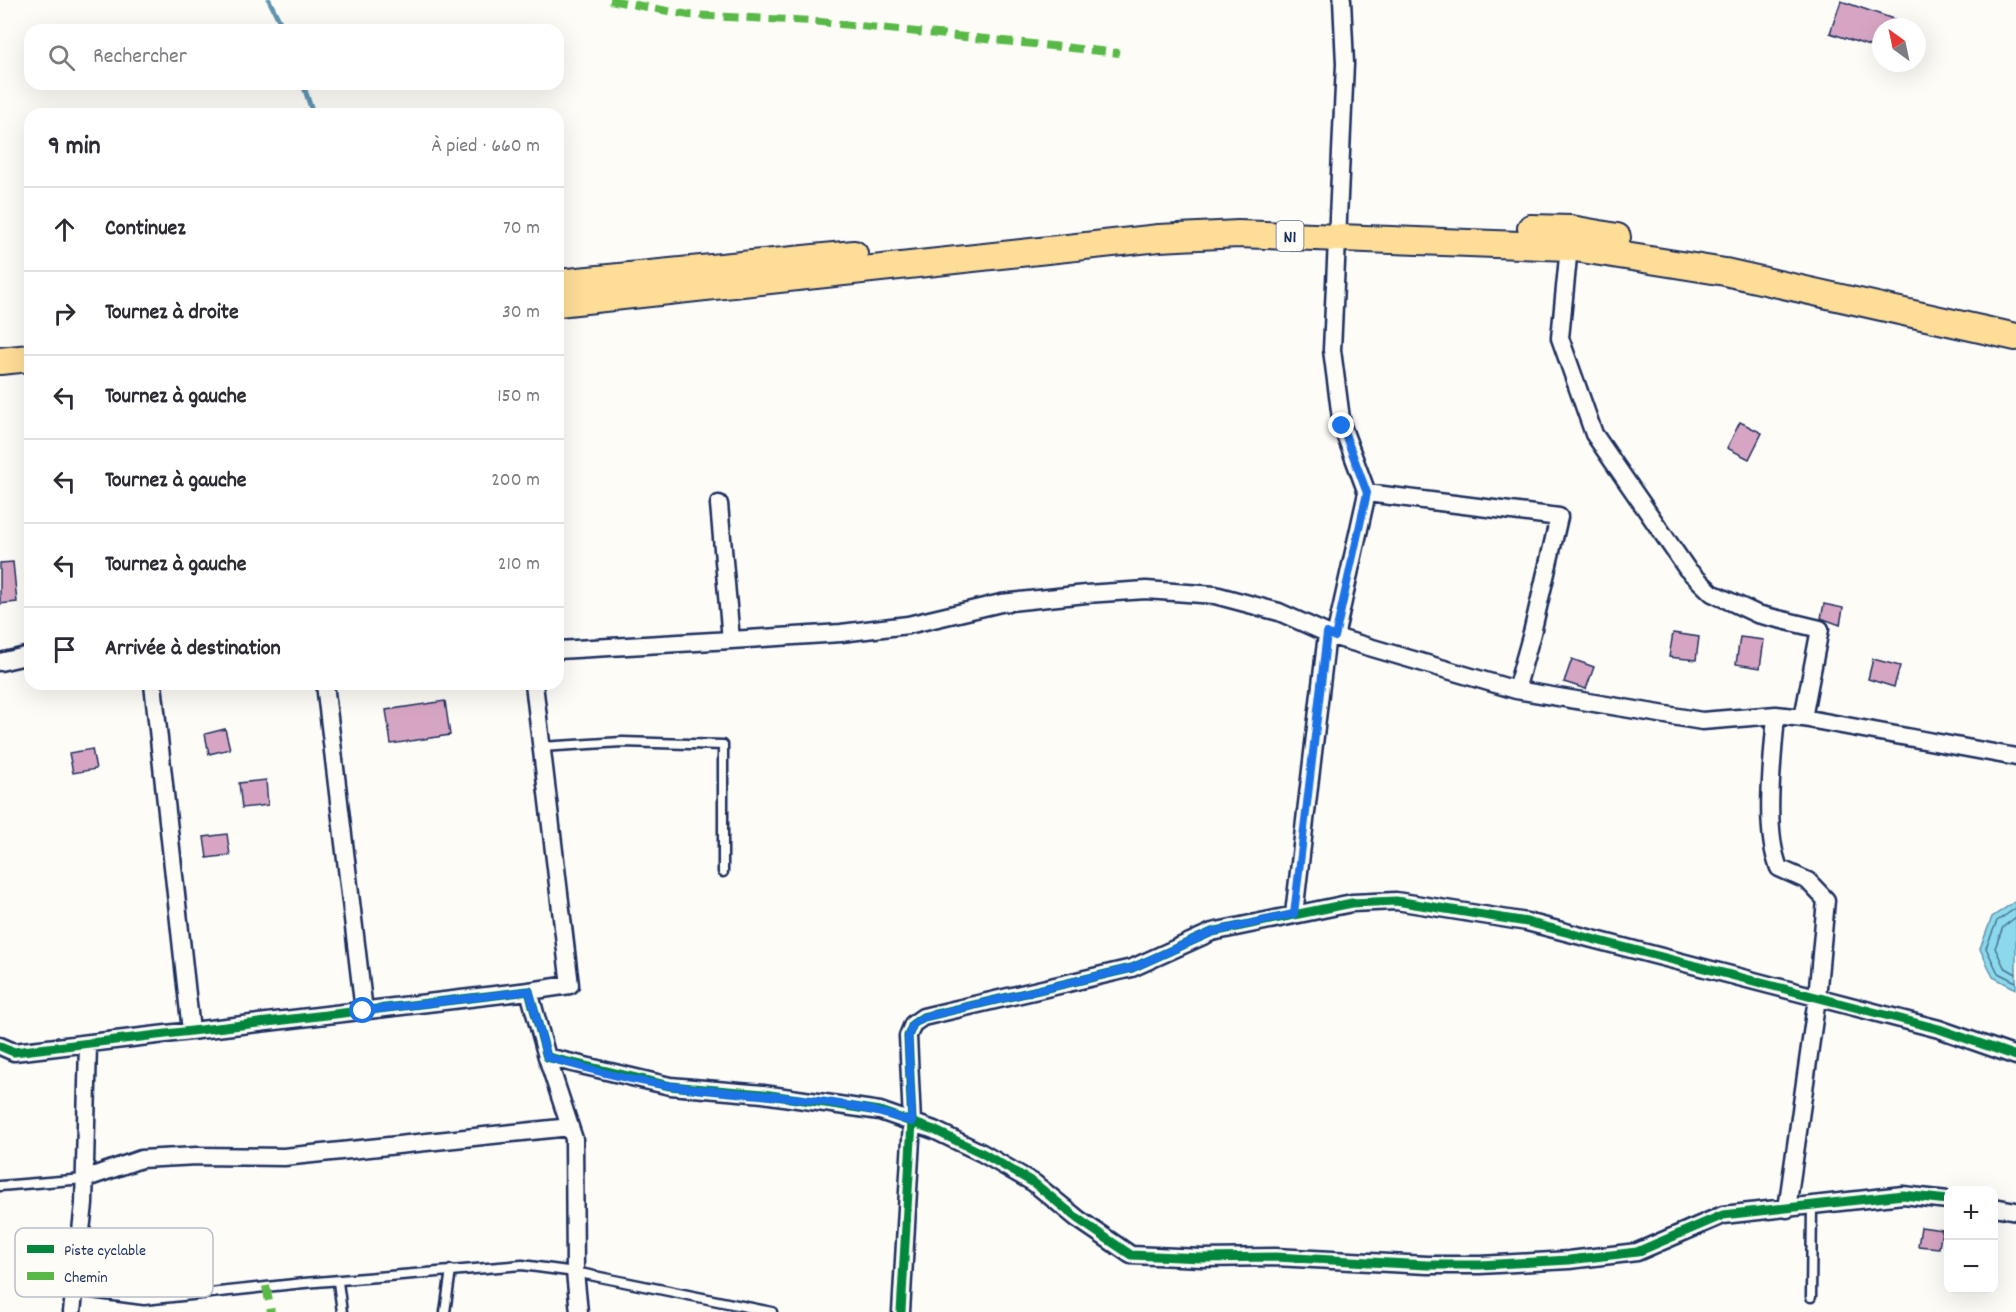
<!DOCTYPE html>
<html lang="fr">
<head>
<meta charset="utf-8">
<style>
  :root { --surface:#fff; --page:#f7f7f7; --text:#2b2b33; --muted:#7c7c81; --line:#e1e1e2 }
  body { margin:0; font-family:Dekko,sans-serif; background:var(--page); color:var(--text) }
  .controls { position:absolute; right:18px; bottom:18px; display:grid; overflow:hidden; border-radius:12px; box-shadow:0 6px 24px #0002 }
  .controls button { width:54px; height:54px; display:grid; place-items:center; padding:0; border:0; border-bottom:2px solid var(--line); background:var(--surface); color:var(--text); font:30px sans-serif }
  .compass { position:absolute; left:1872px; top:18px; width:54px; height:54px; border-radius:50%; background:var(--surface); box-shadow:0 6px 24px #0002; rotate:327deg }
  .stop { position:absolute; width:18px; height:18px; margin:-14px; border:4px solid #1a73e8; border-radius:50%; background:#fff }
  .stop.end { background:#1a73e8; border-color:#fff; box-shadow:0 2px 6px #0008 }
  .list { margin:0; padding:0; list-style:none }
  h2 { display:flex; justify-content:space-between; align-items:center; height:78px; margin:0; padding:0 24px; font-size:26px }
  h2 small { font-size:20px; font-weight:400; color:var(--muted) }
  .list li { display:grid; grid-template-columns:39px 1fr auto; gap:18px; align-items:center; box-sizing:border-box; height:84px; padding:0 24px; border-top:2px solid var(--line) }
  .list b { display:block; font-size:22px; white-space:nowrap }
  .list em { font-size:20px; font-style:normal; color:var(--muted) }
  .icon { flex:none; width:33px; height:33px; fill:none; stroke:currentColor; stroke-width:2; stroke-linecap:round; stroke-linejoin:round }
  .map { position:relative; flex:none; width:2016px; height:1312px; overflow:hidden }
  .search { position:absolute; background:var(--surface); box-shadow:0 6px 24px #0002; left:24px; top:24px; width:540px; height:66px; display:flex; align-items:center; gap:15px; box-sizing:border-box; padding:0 21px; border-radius:18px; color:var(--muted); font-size:22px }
  .panel { position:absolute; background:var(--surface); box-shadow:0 6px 24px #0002; left:24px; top:108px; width:540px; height:582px; border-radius:18px }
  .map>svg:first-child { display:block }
  .water { fill:#8bd9ea; stroke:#5e95b2; stroke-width:1.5 }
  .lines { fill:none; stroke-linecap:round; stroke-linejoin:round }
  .shore { stroke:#487396; stroke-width:1.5 }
  .stream { stroke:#5e95b2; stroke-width:5 }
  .building { fill:#d6a5c3; stroke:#1b2f5e; stroke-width:1.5 }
  .service-casing { stroke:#1b2f5e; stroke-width:13 }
  .minor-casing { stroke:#1b2f5e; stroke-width:21 }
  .primary-casing { stroke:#1b2f5e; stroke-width:30 }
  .service { stroke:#fdfcf7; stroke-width:8 }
  .minor { stroke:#fdfcf7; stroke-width:16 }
  .primary { stroke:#fedd96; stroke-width:26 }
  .quiet { stroke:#58b947; stroke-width:8; stroke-dasharray:15 8; stroke-linecap:butt }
  .cycleway-casing { stroke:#fdfcf7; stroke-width:13 }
  .cycleway { stroke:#00873e; stroke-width:9 }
  .route { stroke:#1a73e8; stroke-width:8 }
  .labels { text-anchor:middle; stroke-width:4.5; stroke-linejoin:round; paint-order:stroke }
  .shield { fill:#fdfcf7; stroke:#5f6c8c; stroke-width:1.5 }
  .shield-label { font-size:18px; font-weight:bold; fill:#1b2f5e }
  .key { fill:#fdfcf7; stroke:#b9bec9; stroke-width:1.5 }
  .key-label { font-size:16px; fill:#1b2f5e }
</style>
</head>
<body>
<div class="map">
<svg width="2016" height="1312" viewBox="0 0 2016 1312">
  <rect width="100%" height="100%" fill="#fdfcf7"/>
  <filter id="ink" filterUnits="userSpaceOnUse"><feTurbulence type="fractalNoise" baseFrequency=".0167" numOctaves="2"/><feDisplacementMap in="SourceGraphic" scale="12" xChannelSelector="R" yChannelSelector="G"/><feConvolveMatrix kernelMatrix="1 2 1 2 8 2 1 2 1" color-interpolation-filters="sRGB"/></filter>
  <g filter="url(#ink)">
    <path class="water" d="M 2016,901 L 2016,989 L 1993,977 L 1980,949 L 1992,917 Z"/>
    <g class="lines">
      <path class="shore" d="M 2016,908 L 1997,921 L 1986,948 L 1998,973 L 2016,982
        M 2016,917 L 2003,927 L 1995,948 L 2004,967 L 2016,974"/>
      <path class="stream" d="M 269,0 L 284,30
        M 303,84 L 313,114"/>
    </g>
    <path class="building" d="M 1841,1 L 1911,25 L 1910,27 L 1881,27 L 1881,50 L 1830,33 Z
      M 1740,422 L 1762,433 L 1749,459 L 1727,448 Z
      M 13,562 L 17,602 L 0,604 L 0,563 Z
      M 1824,604 L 1843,608 L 1840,625 L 1821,618 Z
      M 1673,633 L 1699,637 L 1696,660 L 1669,657 Z
      M 1740,637 L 1764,640 L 1760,668 L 1736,664 Z
      M 1572,659 L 1594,667 L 1586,689 L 1564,682 Z
      M 1873,659 L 1900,666 L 1894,687 L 1868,679 Z
      M 445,701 L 450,735 L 391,744 L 386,710 Z
      M 225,729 L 230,749 L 209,754 L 205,734 Z
      M 92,749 L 96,769 L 73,773 L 69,753 Z
      M 266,780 L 268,805 L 242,808 L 239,783 Z
      M 227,834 L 230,855 L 207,858 L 204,837 Z
      M 1921,1227 L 1942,1230 L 1939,1248 L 1918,1246 Z"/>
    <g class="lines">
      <g class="service-casing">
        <path id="service" d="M 541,747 L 622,742 L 723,745 L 723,872
          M 0,1186 L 84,1179
          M 338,1282 L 342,1312
          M 76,1291 L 144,1300 L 304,1283 L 522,1265 L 575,1272 L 772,1312
          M 1811,1297 L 1812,1206
          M 445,1312 L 451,1270"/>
      </g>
      <g class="minor-casing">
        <path id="minor" d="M 1342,0 L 1345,64 L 1332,350 L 1342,426 L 1367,493 L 1559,517 L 1532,633 L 1516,690 L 1702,721 L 1776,715
          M 1569,247 L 1560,338 L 1594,434 L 1687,569 L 1712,593 L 1757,614 L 1820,629 L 1803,718 L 1776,715 C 1773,757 1763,830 1779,868 L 1808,881 L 1826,900 L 1817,998 L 1787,1209
          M 719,504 L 731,640 L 841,633 L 908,625 L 1001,603 L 1086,594 L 1146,590 L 1215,595 L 1279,612 L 1335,637 L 1516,690
          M 1335,637 L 1367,493
          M 558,650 L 731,640
          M 0,662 L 30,655
          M 153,684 L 191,1031
          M 325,684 L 364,1011
          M 1803,718 L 2016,757
          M 1294,914 L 1327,634
          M 529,991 L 570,985 L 534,684
          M 0,1046 L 14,1052 L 529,991 L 547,1057 L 670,1086 L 763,1094 L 880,1111 L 934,1130 L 982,1153 L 1034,1183 L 1078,1219 L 1131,1255 L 1202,1258 L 1275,1257 L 1427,1265 L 1480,1265 L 1569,1260 L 1637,1252 L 1723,1215 L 1903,1195 L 1948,1200
          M 547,1057 L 574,1139 L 575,1272 L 579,1312
          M 84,1179 L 141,1159 L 197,1156 L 284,1157 L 570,1127
          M 1994,1207 L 2016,1211
          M 72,1312 L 84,1204 L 88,1044
          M 901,1312 L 912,1122 L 908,1036 L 913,1024 L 923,1017 L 1132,968 L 1212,932 L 1352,903 L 1396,901 L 1527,922 L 1939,1029 L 2016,1056"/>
      </g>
      <g class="primary-casing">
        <path id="primary" d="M 1531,228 L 1571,229 L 1617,237
          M 558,283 L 854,254
          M 558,303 L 1159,238 L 1238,234 L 1569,247 L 1725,272 L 2016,337
          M 0,361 L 30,358"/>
      </g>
      <use href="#service" class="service"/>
      <use href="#minor" class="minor"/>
      <use href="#primary" class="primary"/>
      <path class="quiet" d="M 610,0 L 689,15 L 812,21 L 1119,53
        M 266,1286 L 271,1312"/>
      <g class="cycleway-casing">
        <path id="cycleway" d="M 0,1046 L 14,1052 L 529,991 L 547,1057 L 670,1086 L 763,1094 L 880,1111 L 934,1130 L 982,1153 L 1034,1183 L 1078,1219 L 1131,1255 L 1202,1258 L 1275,1257 L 1427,1265 L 1480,1265 L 1569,1260 L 1637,1252 L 1723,1215 L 1903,1195 L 1948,1200
          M 901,1312 L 912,1122 L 908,1036 L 913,1024 L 923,1017 L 1132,968 L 1212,932 L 1352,903 L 1396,901 L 1527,922 L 1939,1029 L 2016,1056"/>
      </g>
      <use href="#cycleway" class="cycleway"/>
    </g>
  </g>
  <g class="lines" filter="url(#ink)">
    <path class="route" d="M 363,1011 L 529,991 L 547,1057 C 587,1069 630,1081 672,1086 C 752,1097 835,1095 912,1122 L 908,1036 L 913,1024 L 924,1017 L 1132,968 L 1212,932 L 1294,914 L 1327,633 L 1335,637 L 1367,493 L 1342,426"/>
  </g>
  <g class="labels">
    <rect class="shield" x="1276.5" y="221" width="27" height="30" rx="4.5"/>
    <g class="shield-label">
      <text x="1290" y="242">N1</text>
    </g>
  </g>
  <rect x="15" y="1228" width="198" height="69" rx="9" class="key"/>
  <rect x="27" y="1245" width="27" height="8" fill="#00873e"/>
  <rect x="27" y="1272" width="27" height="8" fill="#58b947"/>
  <g class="key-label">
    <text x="64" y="1255">Piste cyclable</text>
    <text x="64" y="1282">Chemin</text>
  </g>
</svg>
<div class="controls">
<button>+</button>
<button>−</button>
</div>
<svg class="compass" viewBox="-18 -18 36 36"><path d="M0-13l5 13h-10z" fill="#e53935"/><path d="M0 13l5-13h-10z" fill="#7c7c81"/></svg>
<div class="stop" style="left:363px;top:1011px"></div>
<div class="stop end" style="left:1342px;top:426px"></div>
<div class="search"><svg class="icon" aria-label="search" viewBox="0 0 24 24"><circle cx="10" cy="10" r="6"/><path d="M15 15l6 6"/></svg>Rechercher</div>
<section class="panel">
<h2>9 min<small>À pied · 660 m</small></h2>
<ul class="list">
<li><svg class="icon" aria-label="ahead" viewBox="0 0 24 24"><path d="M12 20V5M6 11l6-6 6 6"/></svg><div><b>Continuez</b></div><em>70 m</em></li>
<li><svg class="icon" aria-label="right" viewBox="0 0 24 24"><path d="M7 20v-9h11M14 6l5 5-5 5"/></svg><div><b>Tournez à droite</b></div><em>30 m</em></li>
<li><svg class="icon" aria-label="left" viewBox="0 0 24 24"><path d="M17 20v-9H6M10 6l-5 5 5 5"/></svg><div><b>Tournez à gauche</b></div><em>150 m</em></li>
<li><svg class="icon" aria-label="left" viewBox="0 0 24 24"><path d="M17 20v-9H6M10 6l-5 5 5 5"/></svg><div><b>Tournez à gauche</b></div><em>200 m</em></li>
<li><svg class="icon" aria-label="left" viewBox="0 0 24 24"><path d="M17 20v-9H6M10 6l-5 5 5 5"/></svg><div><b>Tournez à gauche</b></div><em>210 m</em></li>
<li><svg class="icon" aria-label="arrive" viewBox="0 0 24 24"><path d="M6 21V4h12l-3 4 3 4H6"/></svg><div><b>Arrivée à destination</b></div></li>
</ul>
</section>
</div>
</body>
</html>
